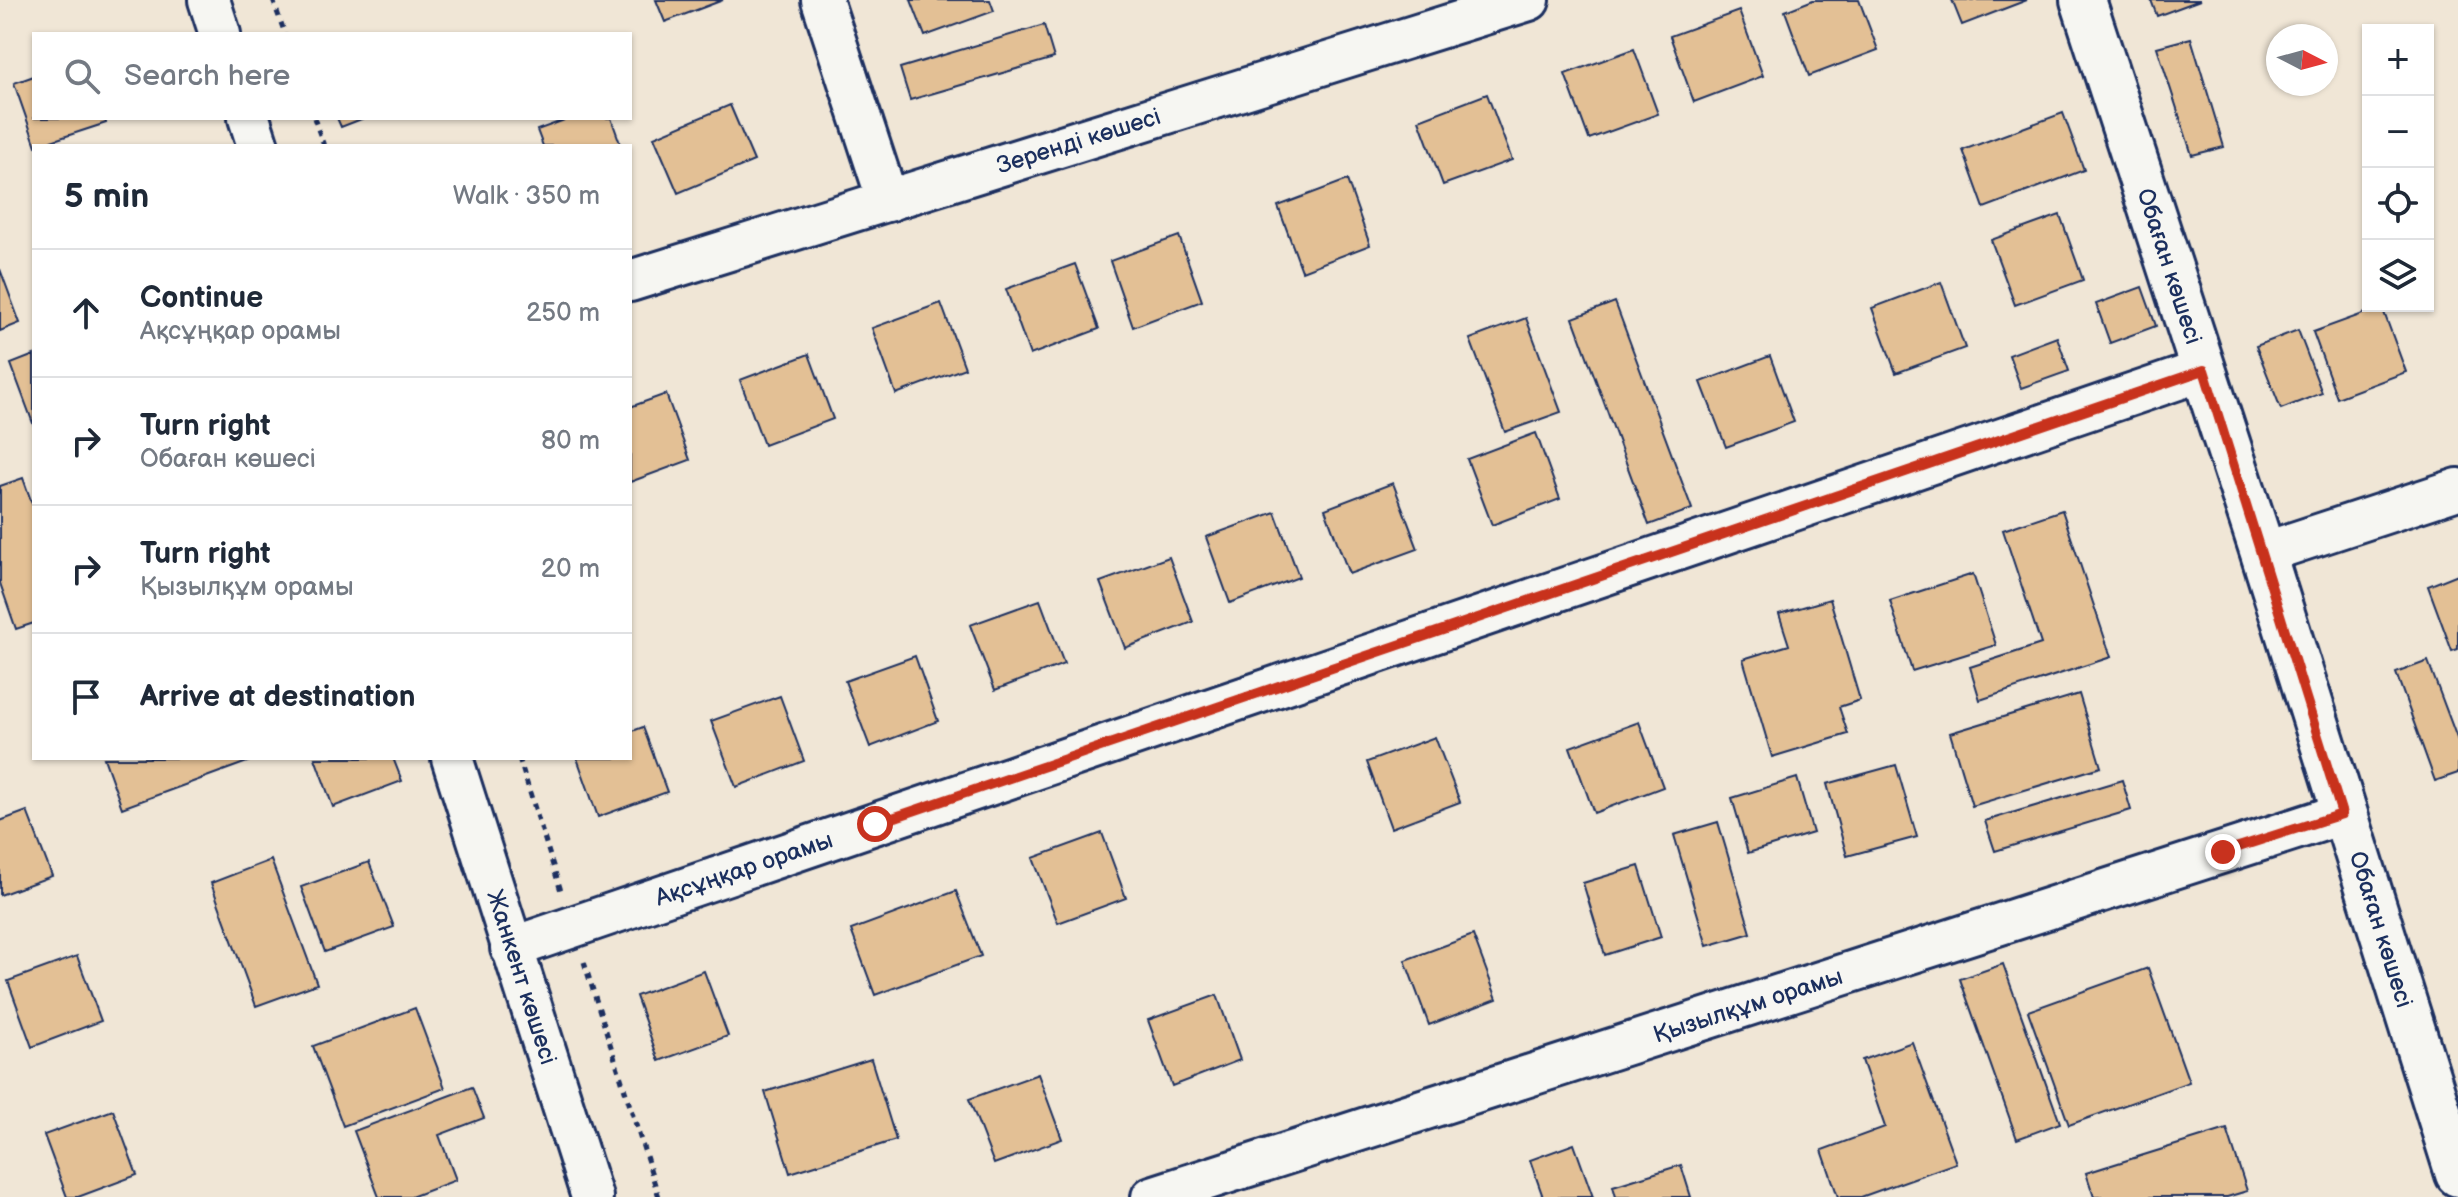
<!DOCTYPE html>
<html lang="en">
<head>
<meta charset="utf-8">
<style>
  :root { --surface:#fff; --page:#f2f2f3; --text:#1f2937; --muted:#747a83; --line:#e0e1e3 }
  body { margin:0; font-family:"Balsamiq Sans",sans-serif; background:var(--page); color:var(--text) }
  .controls { position:absolute; right:24px; top:24px; display:grid; overflow:hidden; border-radius:0px; box-shadow:0 2px 6px #0004 }
  .controls button { width:72px; height:72px; display:grid; place-items:center; padding:0; border:0; border-bottom:2px solid var(--line); background:var(--surface); color:var(--text); font:40px sans-serif }
  .compass { position:absolute; left:2266px; top:24px; width:72px; height:72px; border-radius:50%; background:var(--surface); box-shadow:0 2px 6px #0004; rotate:96deg }
  .stop { position:absolute; width:24px; height:24px; margin:-18px; border:6px solid #c8321e; border-radius:50%; background:#fff }
  .stop.end { background:#c8321e; border-color:#fff; box-shadow:0 2px 8px #0008 }
  .list { margin:0; padding:0; list-style:none }
  h2 { display:flex; justify-content:space-between; align-items:center; height:104px; margin:0; padding:0 32px; font-size:34px }
  h2 small { font-size:26px; font-weight:400; color:var(--muted) }
  .list li { display:grid; grid-template-columns:52px 1fr auto; gap:24px; align-items:center; box-sizing:border-box; height:128px; padding:0 32px; border-top:2px solid var(--line) }
  .list b { display:block; font-size:30px; white-space:nowrap }
  .list p { margin:0; font-size:26px; white-space:nowrap; color:var(--muted) }
  .list em { font-size:26px; font-style:normal; color:var(--muted) }
  .icon { flex:none; width:44px; height:44px; fill:none; stroke:currentColor; stroke-width:2; stroke-linecap:round; stroke-linejoin:round }
  .map { position:relative; flex:none; width:2458px; height:1197px; overflow:hidden }
  .search { position:absolute; background:var(--surface); box-shadow:0 2px 6px #0004; left:32px; top:32px; width:600px; height:88px; display:flex; align-items:center; gap:20px; box-sizing:border-box; padding:0 28px; border-radius:0px; color:var(--muted); font-size:30px }
  .panel { position:absolute; background:var(--surface); box-shadow:0 2px 6px #0004; left:32px; top:144px; width:600px; height:616px; border-radius:0px }
  .map>svg:first-child { display:block }
  .building { fill:#e3c095; stroke:#1b2f5e; stroke-width:2 }
  .lines { fill:none; stroke-linecap:round; stroke-linejoin:round }
  .minor-casing { stroke:#1b2f5e; stroke-width:46 }
  .tertiary-casing { stroke:#1b2f5e; stroke-width:50 }
  .path { stroke:#1b2f5e; stroke-width:5; stroke-dasharray:6 6; stroke-linecap:butt }
  .minor { stroke:#f6f6f2; stroke-width:40 }
  .tertiary { stroke:#f6f6f2; stroke-width:44 }
  .route { stroke:#c8321e; stroke-width:10 }
  .labels { text-anchor:middle; stroke-width:6; stroke-linejoin:round; paint-order:stroke }
  .street-label { font-size:24px; fill:#1b2f5e; stroke:#f6f6f2 }
</style>
</head>
<body>
<div class="map">
<svg width="2458" height="1197" viewBox="0 0 2458 1197">
  <rect width="100%" height="100%" fill="#f0e6d6"/>
  <filter id="ink" filterUnits="userSpaceOnUse"><feTurbulence type="fractalNoise" baseFrequency=".0125" numOctaves="2"/><feDisplacementMap in="SourceGraphic" scale="16" xChannelSelector="R" yChannelSelector="G"/><feConvolveMatrix kernelMatrix="1 2 1 2 8 2 1 2 1" color-interpolation-filters="sRGB"/></filter>
  <g filter="url(#ink)">
    <path class="building" d="M 656,0 L 723,0 L 665,22 Z
      M 911,0 L 990,0 L 994,11 L 925,36 Z
      M 1813,0 L 1859,0 L 1878,50 L 1809,76 L 1785,11 Z
      M 1952,0 L 2027,0 L 1962,25 Z
      M 2151,0 L 2200,0 L 2157,16 Z
      M 1739,11 L 1763,76 L 1694,102 L 1670,36 Z
      M 1044,25 L 1054,58 L 910,100 L 900,68 Z
      M 2191,38 L 2224,147 L 2192,155 L 2157,47 Z
      M 1634,49 L 1658,114 L 1589,139 L 1565,74 Z
      M 34,76 L 34,118 L 105,118 L 106,123 L 36,146 L 14,83 Z
      M 1487,94 L 1512,160 L 1443,185 L 1419,120 Z
      M 730,105 L 754,161 L 678,193 L 654,137 Z
      M 2063,113 L 2084,170 L 1984,208 L 1963,150 Z
      M 337,118 L 364,118 L 341,127 Z
      M 570,118 L 611,118 L 621,146 L 543,146 L 537,130 Z
      M 1347,180 L 1370,245 L 1302,271 L 1278,206 Z
      M 2060,215 L 2083,280 L 2015,305 L 1991,240 Z
      M 1179,236 L 1202,301 L 1133,327 L 1110,261 Z
      M 1075,264 L 1099,329 L 1030,355 L 1006,289 Z
      M 0,269 L 20,323 L 0,331 Z
      M 1941,282 L 1965,348 L 1896,373 L 1872,308 Z
      M 2142,287 L 2156,326 L 2110,343 L 2096,304 Z
      M 1615,302 L 1692,509 L 1649,525 L 1573,318 Z
      M 941,303 L 965,368 L 896,394 L 872,328 Z
      M 2382,307 L 2406,372 L 2337,398 L 2313,332 Z
      M 1526,318 L 1561,412 L 1505,432 L 1470,339 Z
      M 2298,330 L 2322,393 L 2281,409 L 2256,346 Z
      M 2057,337 L 2069,371 L 2021,388 L 2009,355 Z
      M 809,354 L 833,419 L 764,445 L 740,380 Z
      M 34,355 L 34,426 L 11,364 Z
      M 1770,356 L 1794,422 L 1726,447 L 1701,382 Z
      M 666,394 L 690,460 L 630,482 L 630,407 Z
      M 1536,433 L 1560,499 L 1492,525 L 1467,459 Z
      M 23,478 L 34,509 L 34,623 L 16,629 L 0,583 L 0,486 Z
      M 1393,483 L 1418,549 L 1349,574 L 1325,509 Z
      M 2062,510 L 2111,657 L 1980,700 L 1970,667 L 2041,644 L 2003,530 Z
      M 1275,512 L 1299,577 L 1230,603 L 1206,537 Z
      M 1169,557 L 1193,622 L 1125,648 L 1100,582 Z
      M 1973,574 L 1996,645 L 1912,671 L 1890,601 Z
      M 2458,574 L 2458,649 L 2452,651 L 2428,586 Z
      M 1830,599 L 1860,700 L 1839,707 L 1848,734 L 1772,757 L 1743,659 L 1789,645 L 1779,614 Z
      M 1040,600 L 1064,664 L 995,690 L 970,625 Z
      M 915,656 L 938,721 L 870,747 L 845,681 Z
      M 2428,661 L 2458,741 L 2458,773 L 2435,781 L 2396,673 Z
      M 2079,694 L 2101,767 L 1972,806 L 1950,733 Z
      M 780,696 L 804,761 L 736,787 L 711,721 Z
      M 1639,722 L 1663,787 L 1594,813 L 1570,747 Z
      M 643,727 L 667,792 L 598,817 L 577,758 L 630,758 L 630,732 Z
      M 1435,737 L 1460,802 L 1391,828 L 1367,762 Z
      M 104,758 L 258,758 L 122,808 Z
      M 315,758 L 393,758 L 402,781 L 333,807 Z
      M 1896,765 L 1917,837 L 1847,856 L 1827,784 Z
      M 1797,778 L 1813,833 L 1748,853 L 1732,798 Z
      M 2122,780 L 2131,810 L 1995,851 L 1985,821 Z
      M 27,811 L 52,876 L 0,895 L 0,821 Z
      M 1718,822 L 1751,933 L 1707,946 L 1674,835 Z
      M 1102,833 L 1126,898 L 1058,923 L 1033,858 Z
      M 271,860 L 317,984 L 256,1006 L 211,883 Z
      M 369,862 L 394,927 L 325,952 L 301,887 Z
      M 1639,866 L 1661,937 L 1605,955 L 1583,883 Z
      M 956,891 L 981,956 L 875,995 L 851,930 Z
      M 1473,935 L 1497,999 L 1429,1025 L 1405,960 Z
      M 77,956 L 101,1021 L 32,1047 L 8,981 Z
      M 2003,964 L 2060,1123 L 2017,1139 L 1960,979 Z
      M 2148,968 L 2189,1082 L 2069,1125 L 2028,1011 Z
      M 704,971 L 728,1036 L 659,1061 L 636,996 Z
      M 1217,995 L 1240,1060 L 1172,1086 L 1148,1020 Z
      M 415,1008 L 445,1088 L 343,1126 L 313,1046 Z
      M 1912,1042 L 1956,1163 L 1861,1197 L 1838,1197 L 1822,1150 L 1885,1127 L 1862,1060 Z
      M 871,1059 L 896,1140 L 790,1173 L 765,1092 Z
      M 1038,1074 L 1062,1139 L 994,1164 L 969,1099 Z
      M 472,1087 L 484,1118 L 439,1135 L 456,1180 L 411,1197 L 379,1197 L 354,1131 Z
      M 113,1110 L 137,1175 L 78,1197 L 67,1197 L 44,1135 Z
      M 2227,1129 L 2247,1191 L 2227,1197 L 2094,1197 L 2086,1173 Z
      M 1574,1144 L 1593,1197 L 1543,1197 L 1530,1160 Z
      M 1681,1165 L 1691,1197 L 1616,1197 L 1613,1186 Z"/>
    <g class="lines">
      <g class="minor-casing">
        <g id="minor">
          <path d="M 209,0 L 220,34"/>
          <path d="M 822,0 L 888,201"/>
          <path d="M 249,118 L 258,146"/>
          <path id="s1" d="M 630,281 L 1529,0"/>
          <path d="M 2263,553 L 2458,489"/>
          <path id="s2" d="M 452,758 L 592,1197"/>
          <path id="s3" d="M 511,948 L 2204,370"/>
          <path id="s4" d="M 1152,1197 L 2342,814"/>
        </g>
      </g>
      <g class="tertiary-casing">
        <g id="tertiary">
          <path id="s5" d="M 2083,0 L 2263,553 L 2458,1174"/>
        </g>
      </g>
      <path class="path" d="M 273,0 L 285,34
        M 314,118 L 324,146
        M 519,758 L 561,891
        M 584,962 L 659,1197"/>
      <use href="#minor" class="minor"/>
      <use href="#tertiary" class="tertiary"/>
    </g>
  </g>
  <g class="lines" filter="url(#ink)">
    <path class="route" d="M 875,824 L 2204,370 L 2342,814 L 2223,852"/>
  </g>
  <g class="labels">
    <g class="street-label">
      <text dy="8" stroke="none"><textPath href="#s1" startOffset="470">Зеренді көшесі</textPath></text>
      <text dy="8" stroke="none"><textPath href="#s5" startOffset="280">Обаған көшесі</textPath></text>
      <text dy="8" stroke="none"><textPath href="#s3" startOffset="246">Ақсұңқар орамы</textPath></text>
      <text dy="8" stroke="none"><textPath href="#s5" startOffset="976">Обаған көшесі</textPath></text>
      <text dy="8" stroke="none"><textPath href="#s2" startOffset="230">Жанкент көшесі</textPath></text>
      <text dy="8" stroke="none"><textPath href="#s4" startOffset="626">Қызылқұм орамы</textPath></text>
    </g>
  </g>
</svg>
<div class="controls">
<button>+</button>
<button>−</button>
<button><svg class="icon" aria-label="locate" viewBox="0 0 24 24"><circle cx="12" cy="12" r="6"/><path d="M12 2v4M12 18v4M2 12h4M18 12h4"/></svg></button>
<button><svg class="icon" aria-label="layers" viewBox="0 0 24 24"><path d="M12 4l9 5-9 5-9-5zM3 14l9 5 9-5"/></svg></button>
</div>
<svg class="compass" viewBox="-18 -18 36 36"><path d="M0-13l5 13h-10z" fill="#e53935"/><path d="M0 13l5-13h-10z" fill="#747a83"/></svg>
<div class="stop" style="left:875px;top:824px"></div>
<div class="stop end" style="left:2223px;top:852px"></div>
<div class="search"><svg class="icon" aria-label="search" viewBox="0 0 24 24"><circle cx="10" cy="10" r="6"/><path d="M15 15l6 6"/></svg>Search here</div>
<section class="panel">
<h2>5 min<small>Walk · 350 m</small></h2>
<ul class="list">
<li><svg class="icon" aria-label="ahead" viewBox="0 0 24 24"><path d="M12 20V5M6 11l6-6 6 6"/></svg><div><b>Continue</b><p>Ақсұңқар орамы</p></div><em>250 m</em></li>
<li><svg class="icon" aria-label="right" viewBox="0 0 24 24"><path d="M7 20v-9h11M14 6l5 5-5 5"/></svg><div><b>Turn right</b><p>Обаған көшесі</p></div><em>80 m</em></li>
<li><svg class="icon" aria-label="right" viewBox="0 0 24 24"><path d="M7 20v-9h11M14 6l5 5-5 5"/></svg><div><b>Turn right</b><p>Қызылқұм орамы</p></div><em>20 m</em></li>
<li><svg class="icon" aria-label="arrive" viewBox="0 0 24 24"><path d="M6 21V4h12l-3 4 3 4H6"/></svg><div><b>Arrive at destination</b></div></li>
</ul>
</section>
</div>
</body>
</html>
